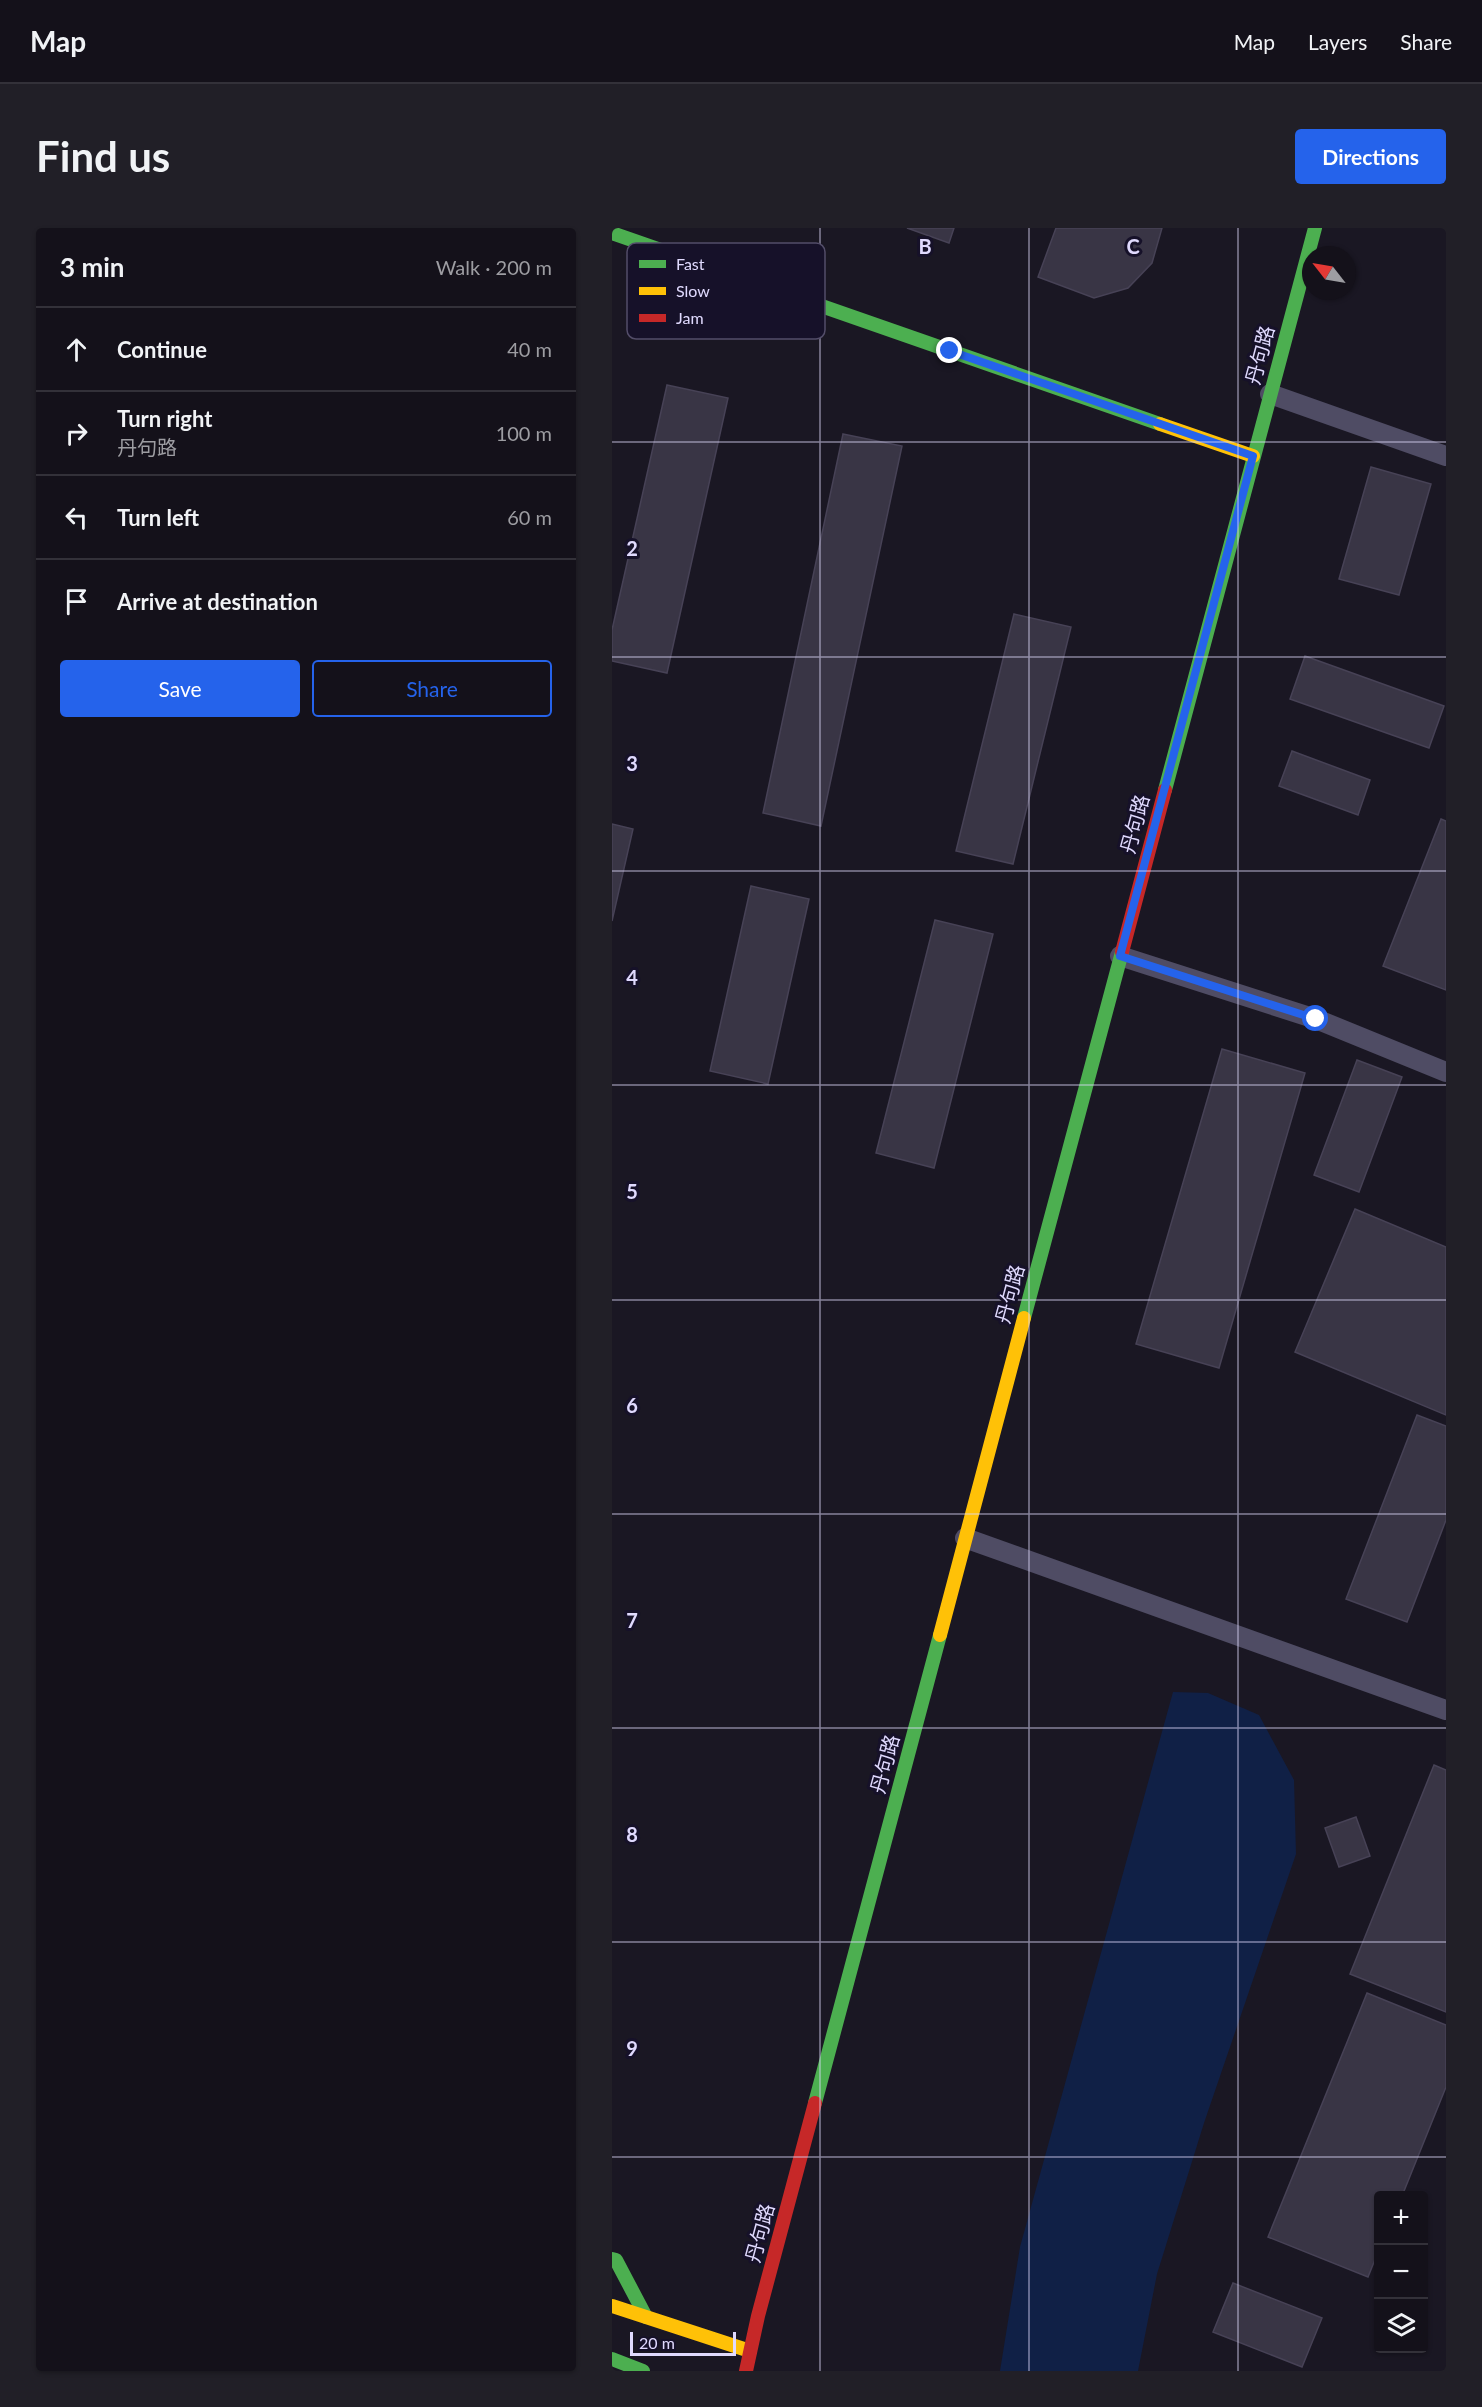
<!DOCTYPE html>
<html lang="en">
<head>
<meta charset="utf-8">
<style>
  :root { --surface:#14111a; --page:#211f27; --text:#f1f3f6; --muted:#9d9da2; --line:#333139; --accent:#2563eb }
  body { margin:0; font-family:Lato,"Noto Sans SC",sans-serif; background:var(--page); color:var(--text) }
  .controls { position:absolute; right:18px; bottom:18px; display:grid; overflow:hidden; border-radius:6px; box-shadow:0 2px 4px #0004 }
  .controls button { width:54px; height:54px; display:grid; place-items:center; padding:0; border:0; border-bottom:2px solid var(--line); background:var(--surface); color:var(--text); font:30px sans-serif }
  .compass { position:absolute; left:690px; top:18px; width:54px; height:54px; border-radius:50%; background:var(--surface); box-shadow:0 2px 4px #0004; rotate:301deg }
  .scale { position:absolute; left:18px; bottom:15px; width:106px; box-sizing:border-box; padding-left:6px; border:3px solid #e0dafe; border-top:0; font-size:16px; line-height:21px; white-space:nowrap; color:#e0dafe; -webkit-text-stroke:4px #161129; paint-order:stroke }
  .stop { position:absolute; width:18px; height:18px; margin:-14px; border:4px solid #2563eb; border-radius:50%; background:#fff }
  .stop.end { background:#2563eb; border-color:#fff; box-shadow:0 2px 6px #0008 }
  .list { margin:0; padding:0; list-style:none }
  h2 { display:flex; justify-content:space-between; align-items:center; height:78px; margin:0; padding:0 24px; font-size:26px }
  h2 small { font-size:20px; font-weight:400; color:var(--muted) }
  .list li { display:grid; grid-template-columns:39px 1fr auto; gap:18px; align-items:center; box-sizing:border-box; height:84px; padding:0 24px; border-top:2px solid var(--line) }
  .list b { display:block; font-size:22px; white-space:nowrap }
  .list p { margin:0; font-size:20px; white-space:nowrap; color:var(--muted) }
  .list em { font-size:20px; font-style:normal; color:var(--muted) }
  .actions { display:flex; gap:12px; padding:18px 24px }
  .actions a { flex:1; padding:14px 0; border:2px solid var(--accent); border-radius:6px; text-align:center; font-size:21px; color:var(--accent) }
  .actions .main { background:var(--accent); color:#fff }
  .icon { flex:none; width:33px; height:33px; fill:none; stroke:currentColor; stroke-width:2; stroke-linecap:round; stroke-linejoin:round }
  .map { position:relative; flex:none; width:834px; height:2143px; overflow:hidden; border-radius:6px }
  header { display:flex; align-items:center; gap:36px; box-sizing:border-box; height:84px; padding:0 30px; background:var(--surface); border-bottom:2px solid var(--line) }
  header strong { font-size:28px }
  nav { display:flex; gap:33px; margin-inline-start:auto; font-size:21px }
  .intro { display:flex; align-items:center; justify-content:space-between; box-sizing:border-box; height:144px; padding:0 36px }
  h1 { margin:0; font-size:42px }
  .button { padding:15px 27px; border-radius:6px; background:var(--accent); color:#fff; font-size:21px; font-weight:700 }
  main { display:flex; gap:36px; padding:0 36px }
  aside { flex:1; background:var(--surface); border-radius:6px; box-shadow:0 2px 4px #0004 }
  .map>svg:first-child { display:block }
  .water { fill:#102046 }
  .building { fill:#393545; stroke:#474256; stroke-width:1.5 }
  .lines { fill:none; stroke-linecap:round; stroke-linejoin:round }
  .lane { stroke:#4f4c64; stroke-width:20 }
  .fast { stroke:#4caf50; stroke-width:14 }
  .slow { stroke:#ffc107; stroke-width:14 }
  .jam { stroke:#c62828; stroke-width:14 }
  .route { stroke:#2563eb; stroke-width:8 }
  .grid { fill:none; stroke:#e0dafe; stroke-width:1.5; stroke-opacity:0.55 }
  .labels { text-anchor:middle; stroke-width:6; stroke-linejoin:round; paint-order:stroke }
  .street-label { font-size:20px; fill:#e0dafe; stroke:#161129 }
  .key { fill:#161129; stroke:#534d69; stroke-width:1.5 }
  .key-label { font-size:16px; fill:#e0dafe }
  .grid-label { font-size:20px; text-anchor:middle; font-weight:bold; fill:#e0dafe; stroke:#161129; stroke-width:6; stroke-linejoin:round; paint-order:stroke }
</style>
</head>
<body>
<header>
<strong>Map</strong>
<nav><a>Map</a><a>Layers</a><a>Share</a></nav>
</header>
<div class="intro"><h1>Find us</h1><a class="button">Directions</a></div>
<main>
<aside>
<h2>3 min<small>Walk · 200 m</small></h2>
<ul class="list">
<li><svg class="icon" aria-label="ahead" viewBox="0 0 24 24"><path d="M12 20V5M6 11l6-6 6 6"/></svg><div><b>Continue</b></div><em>40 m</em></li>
<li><svg class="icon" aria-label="right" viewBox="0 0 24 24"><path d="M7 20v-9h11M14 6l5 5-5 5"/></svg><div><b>Turn right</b><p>丹句路</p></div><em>100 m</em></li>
<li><svg class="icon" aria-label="left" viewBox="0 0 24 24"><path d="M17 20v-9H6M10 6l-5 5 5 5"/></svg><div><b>Turn left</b></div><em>60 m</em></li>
<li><svg class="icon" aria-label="arrive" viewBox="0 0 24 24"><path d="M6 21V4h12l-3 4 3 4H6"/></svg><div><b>Arrive at destination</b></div></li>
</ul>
<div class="actions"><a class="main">Save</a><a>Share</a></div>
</aside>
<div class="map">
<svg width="834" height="2143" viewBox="0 0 834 2143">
  <rect width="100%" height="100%" fill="#1a1723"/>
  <path class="water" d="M 561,1464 L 596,1465 L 647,1487 L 682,1552 L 684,1626 L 592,1895 L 545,2046 L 526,2143 L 388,2143 L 408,2019 Z"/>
  <path class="building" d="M 295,0 L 342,0 L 337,15 Z
    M 444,0 L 550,0 L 540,35 L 516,60 L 482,70 L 426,49 Z
    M 55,157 L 116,170 L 55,445 L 0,433 L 0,402 Z
    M 231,206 L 290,218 L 209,598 L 151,585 Z
    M 759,239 L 819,256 L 787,367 L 727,351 Z
    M 402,386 L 459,399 L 401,636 L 344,623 Z
    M 693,428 L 832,478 L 817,520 L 678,471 Z
    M 680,523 L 758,552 L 746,587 L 667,558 Z
    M 829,591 L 834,593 L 834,762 L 771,738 Z
    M 0,596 L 21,601 L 0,693 Z
    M 139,658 L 197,671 L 156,856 L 98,843 Z
    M 323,692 L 381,706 L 322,940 L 264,925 Z
    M 610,821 L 693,845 L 607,1140 L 524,1116 Z
    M 745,832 L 790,849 L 747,964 L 702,947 Z
    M 743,981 L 834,1019 L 834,1187 L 683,1124 Z
    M 805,1187 L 834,1198 L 834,1292 L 795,1394 L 734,1371 Z
    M 822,1537 L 834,1542 L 834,1784 L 738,1746 Z
    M 744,1589 L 758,1628 L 727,1639 L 713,1600 Z
    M 755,1765 L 834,1797 L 834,1859 L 790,1968 L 766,1968 L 766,2024 L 756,2049 L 656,2009 Z
    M 621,2055 L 710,2090 L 690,2139 L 601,2104 Z"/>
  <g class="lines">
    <path class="lane" d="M 658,166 L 834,228
      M 508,728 L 704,791 L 834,844
      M 353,1310 L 834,1482"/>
    <path class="fast" d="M 0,5 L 548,196
      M 553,562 L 703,0
      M 412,1090 L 510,724
      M 203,1875 L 328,1407
      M 0,2031 L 4,2032 L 34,2089
      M 0,2131 L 31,2143"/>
    <path class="slow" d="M 548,196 L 641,228
      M 328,1407 L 412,1090
      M 0,2078 L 138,2123"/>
    <path class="jam" d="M 510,724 L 553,562
      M 134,2143 L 146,2088 L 203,1875"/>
  </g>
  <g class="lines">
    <path class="route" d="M 338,123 L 641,228 L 508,728 L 704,791"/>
  </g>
  <path class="grid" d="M 208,0 L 208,2143M 417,0 L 417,2143M 626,0 L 626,2143M 0,214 L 834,214M 0,429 L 834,429M 0,643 L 834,643M 0,857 L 834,857M 0,1072 L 834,1072M 0,1286 L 834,1286M 0,1500 L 834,1500M 0,1714 L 834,1714M 0,1929 L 834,1929"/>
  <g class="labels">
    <g class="street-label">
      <text transform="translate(648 127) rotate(-75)" y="7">丹句路</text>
      <text transform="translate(523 596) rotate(-75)" y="7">丹句路</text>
      <text transform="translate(398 1066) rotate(-75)" y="7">丹句路</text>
      <text transform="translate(273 1536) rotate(-75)" y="7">丹句路</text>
      <text transform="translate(148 2005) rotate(-75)" y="7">丹句路</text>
    </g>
  </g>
  <rect x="15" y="15" width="198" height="96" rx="9" class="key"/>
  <rect x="27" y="32" width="27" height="8" fill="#4caf50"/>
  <rect x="27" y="59" width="27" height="8" fill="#ffc107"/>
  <rect x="27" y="86" width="27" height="8" fill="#c62828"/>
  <g class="key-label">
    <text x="64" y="42">Fast</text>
    <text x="64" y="69">Slow</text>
    <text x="64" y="96">Jam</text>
  </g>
  <g class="grid-label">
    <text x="313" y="26">B</text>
    <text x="521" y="26">C</text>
    <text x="20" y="328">2</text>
    <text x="20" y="543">3</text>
    <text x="20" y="757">4</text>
    <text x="20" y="971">5</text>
    <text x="20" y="1185">6</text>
    <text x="20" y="1400">7</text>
    <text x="20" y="1614">8</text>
    <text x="20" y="1828">9</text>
  </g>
</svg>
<div class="controls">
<button>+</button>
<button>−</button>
<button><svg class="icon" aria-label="layers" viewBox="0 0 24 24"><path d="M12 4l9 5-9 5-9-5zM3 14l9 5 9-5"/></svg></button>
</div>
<svg class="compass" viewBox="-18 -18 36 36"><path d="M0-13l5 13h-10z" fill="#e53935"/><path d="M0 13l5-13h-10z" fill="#9d9da2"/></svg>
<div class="scale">20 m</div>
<div class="stop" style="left:704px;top:791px"></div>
<div class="stop end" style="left:338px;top:123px"></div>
</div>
</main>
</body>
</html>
